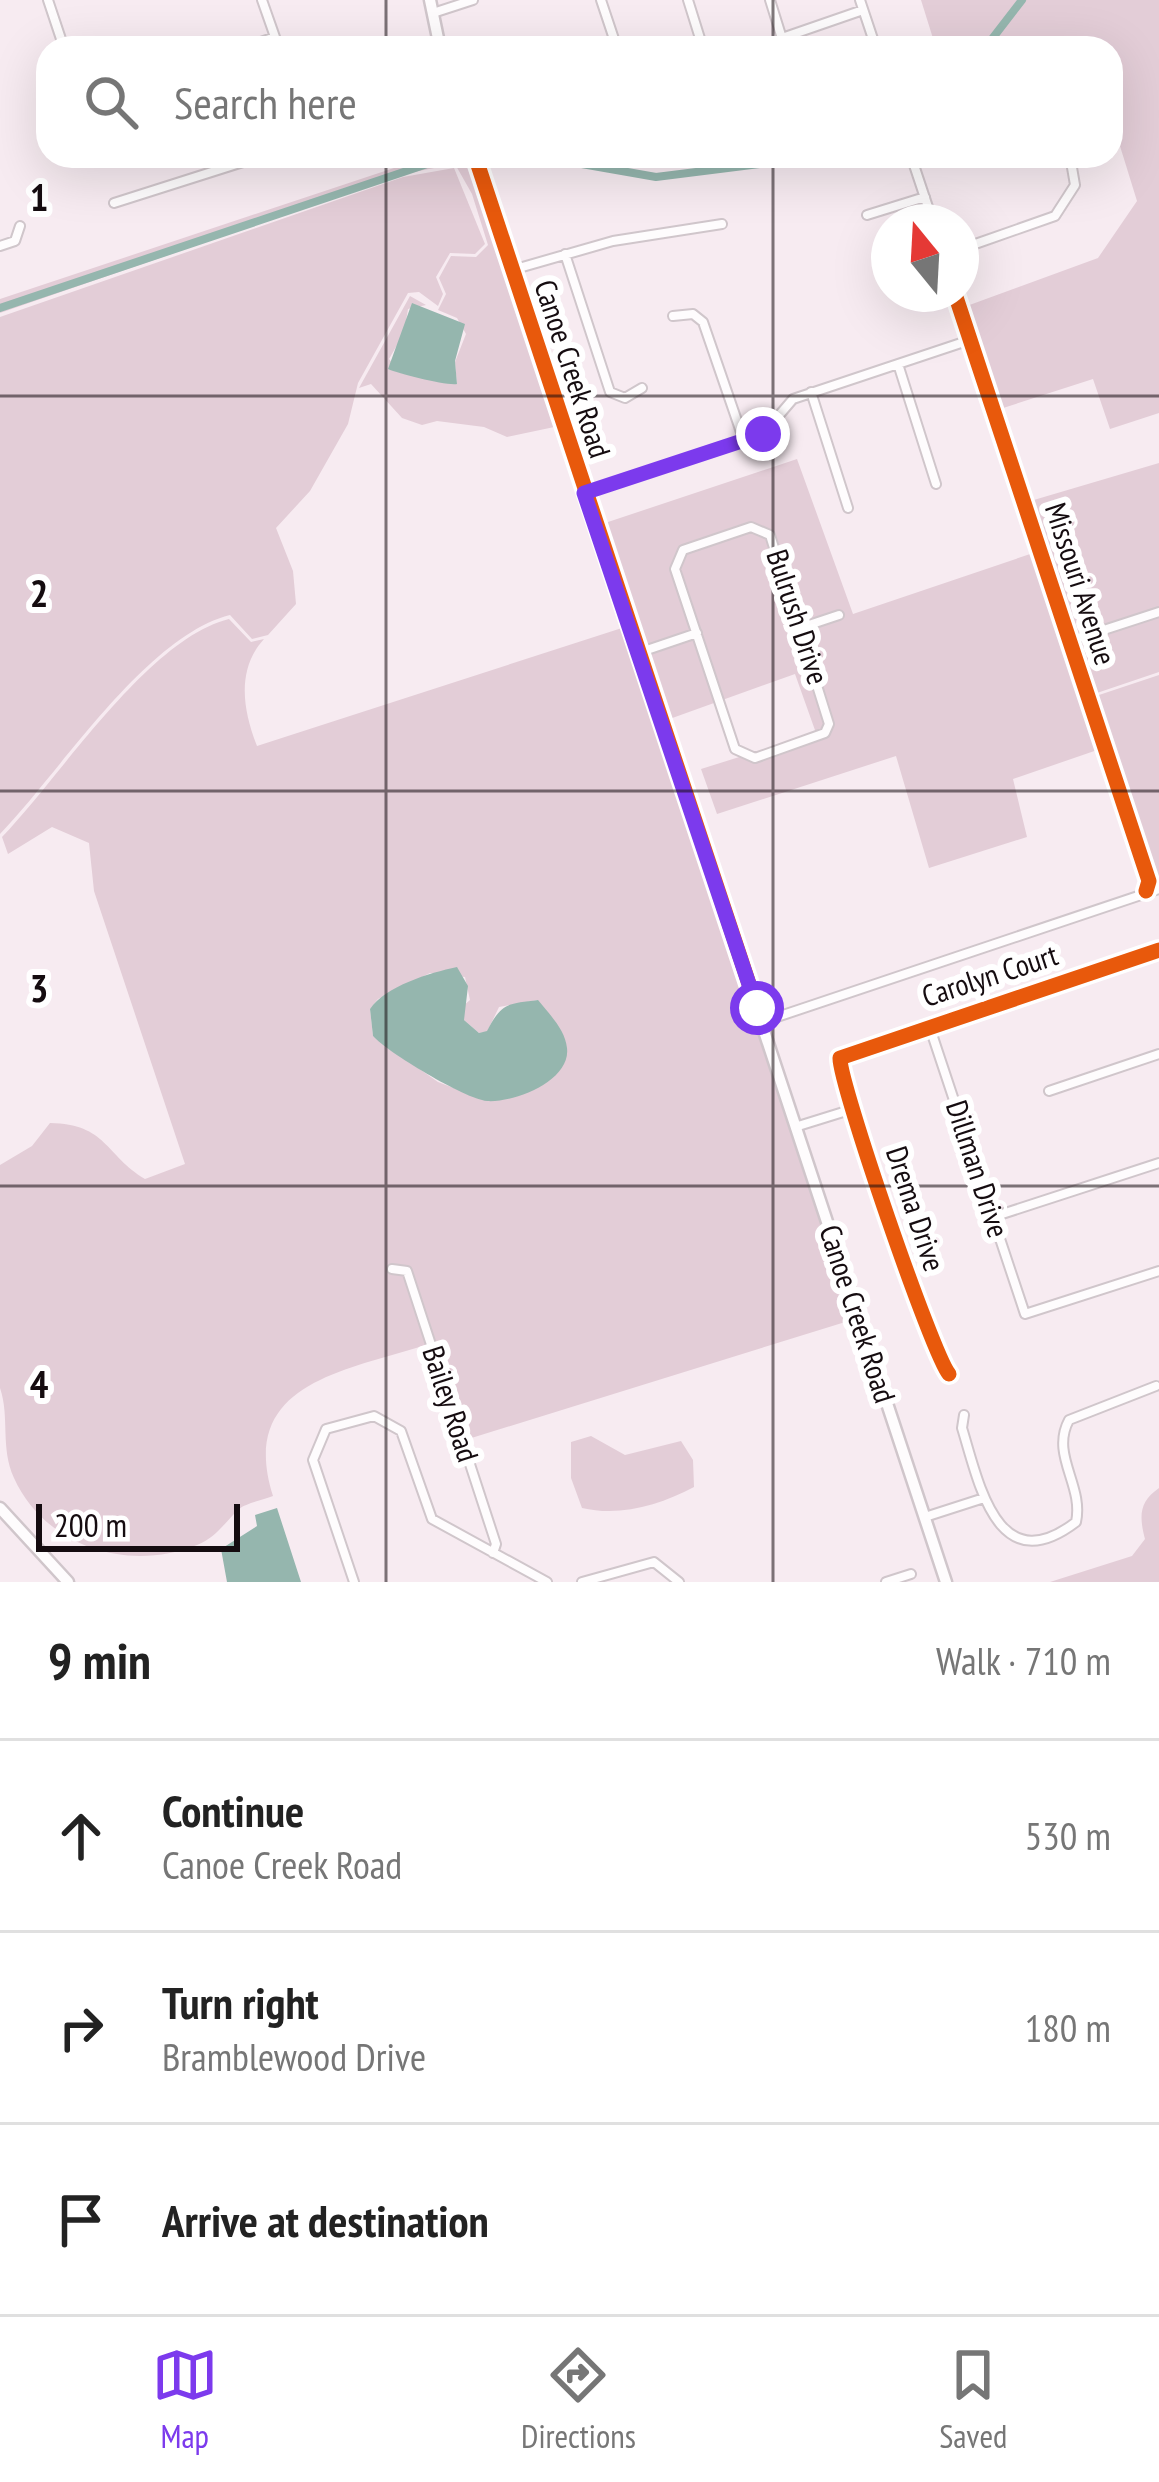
<!DOCTYPE html>
<html lang="en">
<head>
<meta charset="utf-8">
<style>
  :root { --surface:#fff; --page:#f6f6f6; --text:#222; --muted:#767676; --line:#e0e0e0; --accent:#7c3aed }
  body { margin:0; font-family:"PT Sans Narrow",sans-serif; background:var(--page); color:var(--text) }
  .compass { position:absolute; left:871px; top:204px; width:108px; height:108px; border-radius:50%; background:var(--surface); box-shadow:0 12px 48px #0002; rotate:342deg }
  .scale { position:absolute; left:36px; bottom:30px; width:204px; box-sizing:border-box; padding-left:12px; border:6px solid #150c10; border-top:0; font-size:33px; line-height:42px; white-space:nowrap; color:#150c10; -webkit-text-stroke:9px #fff; paint-order:stroke }
  .stop { position:absolute; width:36px; height:36px; margin:-27px; border:9px solid #7c3aed; border-radius:50%; background:#fff }
  .stop.end { background:#7c3aed; border-color:#fff; box-shadow:0 3px 12px #0008 }
  .list { margin:0; padding:0; list-style:none }
  h2 { display:flex; justify-content:space-between; align-items:center; height:156px; margin:0; padding:0 48px; font-size:51px }
  h2 small { font-size:39px; font-weight:400; color:var(--muted) }
  .list li { display:grid; grid-template-columns:78px 1fr auto; gap:36px; align-items:center; box-sizing:border-box; height:192px; padding:0 48px; border-top:3px solid var(--line) }
  .list b { display:block; font-size:45px; white-space:nowrap }
  .list p { margin:0; font-size:39px; white-space:nowrap; color:var(--muted) }
  .list em { font-size:39px; font-style:normal; color:var(--muted) }
  .icon { flex:none; width:66px; height:66px; fill:none; stroke:currentColor; stroke-width:2; stroke-linecap:round; stroke-linejoin:round }
  .map { position:relative; flex:none; width:1159px; height:1582px; overflow:hidden }
  .search { position:absolute; background:var(--surface); box-shadow:0 12px 48px #0002; left:36px; right:36px; top:36px; height:132px; display:flex; align-items:center; gap:30px; box-sizing:border-box; padding:0 42px; border-radius:36px; color:var(--muted); font-size:45px }
  .sheet { height:732px; background:var(--surface) }
  nav { display:flex; justify-content:space-around; align-items:center; box-sizing:border-box; height:168px; border-top:3px solid var(--line); background:var(--surface); font-size:33px; color:var(--muted) }
  nav a { display:grid; justify-items:center; gap:6px }
  nav .on { color:var(--accent) }
  .map>svg:first-child { display:block }
  .green { fill:#e3cdd7; fill-rule:evenodd }
  .water { fill:#95b6ae }
  .lines { fill:none; stroke-linecap:round; stroke-linejoin:round }
  .canal { stroke:#95b6ae; stroke-width:8 }
  .minor-casing { stroke:#d0c6cb; stroke-width:12 }
  .tertiary-casing { stroke:#d0c6cb; stroke-width:15 }
  .secondary-casing { stroke:#d0c6cb; stroke-width:15 }
  .minor { stroke:#fefcfd; stroke-width:8 }
  .tertiary { stroke:#fefcfd; stroke-width:10 }
  .secondary { stroke:#fefcfd; stroke-width:10 }
  .cycleway-casing { stroke:#fff; stroke-width:22 }
  .cycleway { stroke:#e8590c; stroke-width:15 }
  .route { stroke:#7c3aed; stroke-width:15 }
  .grid { fill:none; stroke:#150c10; stroke-width:3; stroke-opacity:0.55 }
  .labels { text-anchor:middle; stroke-width:12; stroke-linejoin:round; paint-order:stroke }
  .street-label { font-size:30px; fill:#150c10; stroke:#fff }
  .grid-label { font-size:39px; text-anchor:middle; font-weight:bold; fill:#150c10; stroke:#fff; stroke-width:12; stroke-linejoin:round; paint-order:stroke }
</style>
</head>
<body>
<div class="map">
<svg width="1159" height="1582" viewBox="0 0 1159 1582">
  <rect width="100%" height="100%" fill="#f7ebf1"/>
  <path class="green" d="M 921,0 L 1159,0 L 1159,413 L 1110,429 L 1093,379 L 997,410 L 964,307 L 1098,258 L 1137,201 L 1111,117 L 1111,48 L 936,48 Z
    M 430,156 L 472,156 L 559,426 L 507,437 L 484,427 L 437,421 L 422,425 L 402,418 L 371,384 L 359,388 L 410,296 L 426,305 L 408,309 L 404,333 L 389,359 L 401,373 L 457,384 L 455,362 L 466,334 L 457,318 L 438,310 L 446,294 L 439,278 L 451,256 L 476,257 L 488,245 L 472,194 L 455,164 L 403,174 L 0,313 L 0,299 Z
    M 454,168 L 485,244 L 475,254 L 450,253 L 436,277 L 443,294 L 438,306 L 419,292 L 408,293 L 358,383 L 348,424 L 310,491 L 276,528 L 293,571 L 296,604 L 268,635 L 252,639 L 230,615 C 146,636 60,772 0,834 L 0,317 L 403,177 Z
    M 797,459 L 853,614 L 1042,550 L 1027,502 L 1159,463 L 1159,672 L 1091,695 L 1106,747 L 1013,779 L 1027,837 L 929,868 L 896,756 L 717,814 L 701,769 L 816,733 L 795,674 L 664,721 L 599,525 Z
    M 229,619 L 251,642 L 264,639 C 236,670 243,710 257,746 L 625,627 L 855,1319 L 465,1440 L 438,1350 L 426,1345 C 345,1371 237,1383 273,1496 C 263,1500 246,1503 239,1509 C 224,1523 217,1537 197,1545 C 127,1573 45,1546 14,1478 C 0,1447 10,1417 0,1388 L 0,1165 L 32,1146 L 50,1123 C 107,1124 105,1155 145,1179 L 185,1164 L 94,891 L 89,843 L 52,827 L 8,854 L 2,837 C 61,776 148,639 229,619 ZM 430,973 L 465,977 L 470,1000 L 462,1007 L 464,1020 L 479,1033 L 487,1032 L 499,1007 L 538,1000 L 488,1101 L 438,1082 L 373,1036 L 370,1009 L 378,999 Z
    M 1159,675 L 1159,886 L 1155,888 L 1093,697 Z
    M 591,1436 L 625,1455 L 681,1441 L 693,1460 L 694,1487 C 660,1505 620,1517 582,1508 L 571,1478 L 571,1442 Z
    M 1159,1488 L 1159,1582 L 1050,1582 L 1132,1556 L 1145,1539 C 1139,1516 1139,1502 1159,1488 Z"/>
  <path class="water" d="M 412,303 L 465,324 L 455,361 L 457,384 C 447,386 399,374 388,369 Z
    M 457,967 L 468,986 L 464,1020 L 479,1033 L 487,1031 C 502,1002 508,1004 538,1000 C 549,1014 565,1029 567,1048 C 571,1081 514,1103 487,1101 C 465,1099 387,1052 373,1036 L 370,1009 C 386,986 429,973 457,967 Z
    M 277,1508 L 301,1582 L 227,1582 L 221,1549 L 257,1526 L 255,1515 Z"/>
  <g class="lines">
    <path class="canal" d="M 985,48 L 1022,0
      M 536,156 L 656,177 L 823,156
      M 0,308 L 451,156"/>
    <g class="minor-casing">
      <path id="minor" d="M 48,0 L 64,48
        M 601,0 L 617,48
        M 688,0 L 703,48
        M 770,0 L 785,48
        M 860,0 L 876,48
        M 433,13 L 473,0
        M 782,38 L 863,10
        M 244,48 L 275,37 L 262,0
        M 604,48 L 616,44
        M 911,156 L 933,222
        M 114,203 L 262,156
        M 867,215 L 925,197
        M 0,246 L 15,241 L 20,226
        M 961,249 L 1055,216 L 1075,185 L 1070,156
        M 565,254 L 610,392 L 625,398 L 642,388
        M 512,270 L 613,241 L 722,224
        M 955,294 L 1149,881 L 1146,891
        M 673,316 L 693,314 L 703,322 L 744,441
        M 898,364 L 936,484
        M 811,392 L 848,508
        M 585,493 L 744,441 L 763,434 L 793,399 L 970,340
        M 751,527 L 770,535 L 829,724 L 825,733 L 755,758 L 735,749 L 675,569 L 683,550 Z
        M 800,628 L 839,615
        M 1070,641 L 1159,612
        M 638,653 L 697,633
        M 762,1022 L 1159,889
        M 929,1025 L 1025,1314 L 1159,1271
        M 1049,1091 L 1159,1054
        M 795,1127 L 853,1109
        M 993,1217 L 1159,1163
        M 392,1269 L 407,1271 L 496,1544 L 493,1553
        M 949,1374 C 933,1356 839,1083 840,1058 L 1159,950
        M 964,1415 L 962,1428 C 979,1483 997,1582 1076,1522 C 1084,1485 1050,1455 1069,1420 L 1156,1386
        M 925,1517 L 984,1498
        M 354,1582 L 313,1460 L 326,1429 L 374,1416 L 401,1431 L 432,1519 L 547,1582
        M 582,1582 L 654,1562 L 679,1582
        M 886,1582 L 911,1574"/>
    </g>
    <g class="tertiary-casing">
      <path id="tertiary" d="M 0,1508 L 68,1582"/>
    </g>
    <g class="secondary-casing">
      <path id="secondary" d="M 430,0 L 440,48
        M 475,156 L 946,1582"/>
    </g>
    <use href="#minor" class="minor"/>
    <use href="#tertiary" class="tertiary"/>
    <use href="#secondary" class="secondary"/>
    <g class="cycleway-casing">
      <path id="cycleway" d="M 475,156 L 757,1008
        M 955,294 L 1149,881 L 1146,891
        M 949,1374 C 933,1356 839,1083 840,1058 L 1159,950"/>
    </g>
    <use href="#cycleway" class="cycleway"/>
  </g>
  <g class="lines">
    <path class="route" d="M 757,1008 L 584,493 L 763,434"/>
  </g>
  <path class="grid" d="M 386,0 L 386,48M 773,0 L 773,48M 386,156 L 386,1582M 773,156 L 773,1582M 0,396 L 1159,396M 0,791 L 1159,791M 0,1186 L 1159,1186"/>
  <g class="labels">
    <g class="street-label">
      <text transform="translate(572 369) rotate(72)" y="10">Canoe Creek Road</text>
      <text transform="translate(1080 584) rotate(72)" y="10">Missouri Avenue</text>
      <text transform="translate(797 617) rotate(72)" y="10">Bulrush Drive</text>
      <text transform="translate(990 976) rotate(-18)" y="10">Carolyn Court</text>
      <text transform="translate(977 1169) rotate(72)" y="10">Dillman Drive</text>
      <text transform="translate(915 1209) rotate(72)" y="10">Drema Drive</text>
      <text transform="translate(857 1314) rotate(72)" y="10">Canoe Creek Road</text>
      <text transform="translate(450 1404) rotate(72)" y="10">Bailey Road</text>
    </g>
  </g>
  <g class="grid-label">
    <text x="39" y="211">1</text>
    <text x="39" y="607">2</text>
    <text x="39" y="1002">3</text>
    <text x="39" y="1398">4</text>
  </g>
</svg>
<svg class="compass" viewBox="-18 -18 36 36"><path d="M0-13l5 13h-10z" fill="#e53935"/><path d="M0 13l5-13h-10z" fill="#767676"/></svg>
<div class="scale">200 m</div>
<div class="stop" style="left:757px;top:1008px"></div>
<div class="stop end" style="left:763px;top:434px"></div>
<div class="search"><svg class="icon" aria-label="search" viewBox="0 0 24 24"><circle cx="10" cy="10" r="6"/><path d="M15 15l6 6"/></svg>Search here</div>
</div>
<section class="sheet">
<h2>9 min<small>Walk · 710 m</small></h2>
<ul class="list">
<li><svg class="icon" aria-label="ahead" viewBox="0 0 24 24"><path d="M12 20V5M6 11l6-6 6 6"/></svg><div><b>Continue</b><p>Canoe Creek Road</p></div><em>530 m</em></li>
<li><svg class="icon" aria-label="right" viewBox="0 0 24 24"><path d="M7 20v-9h11M14 6l5 5-5 5"/></svg><div><b>Turn right</b><p>Bramblewood Drive</p></div><em>180 m</em></li>
<li><svg class="icon" aria-label="arrive" viewBox="0 0 24 24"><path d="M6 21V4h12l-3 4 3 4H6"/></svg><div><b>Arrive at destination</b></div></li>
</ul>
</section>
<nav>
<a class="on"><svg class="icon" aria-label="map" viewBox="0 0 24 24"><path d="M3 6l6-2 6 2 6-2v14l-6 2-6-2-6 2zM9 4v14M15 6v14"/></svg>Map</a>
<a><svg class="icon" aria-label="directions" viewBox="0 0 24 24"><path d="M12 3l9 9-9 9-9-9zM9 14v-3h6M13 9l2 2-2 2"/></svg>Directions</a>
<a><svg class="icon" aria-label="saved" viewBox="0 0 24 24"><path d="M7 4h10v16l-5-4-5 4z"/></svg>Saved</a>
</nav>
</body>
</html>
